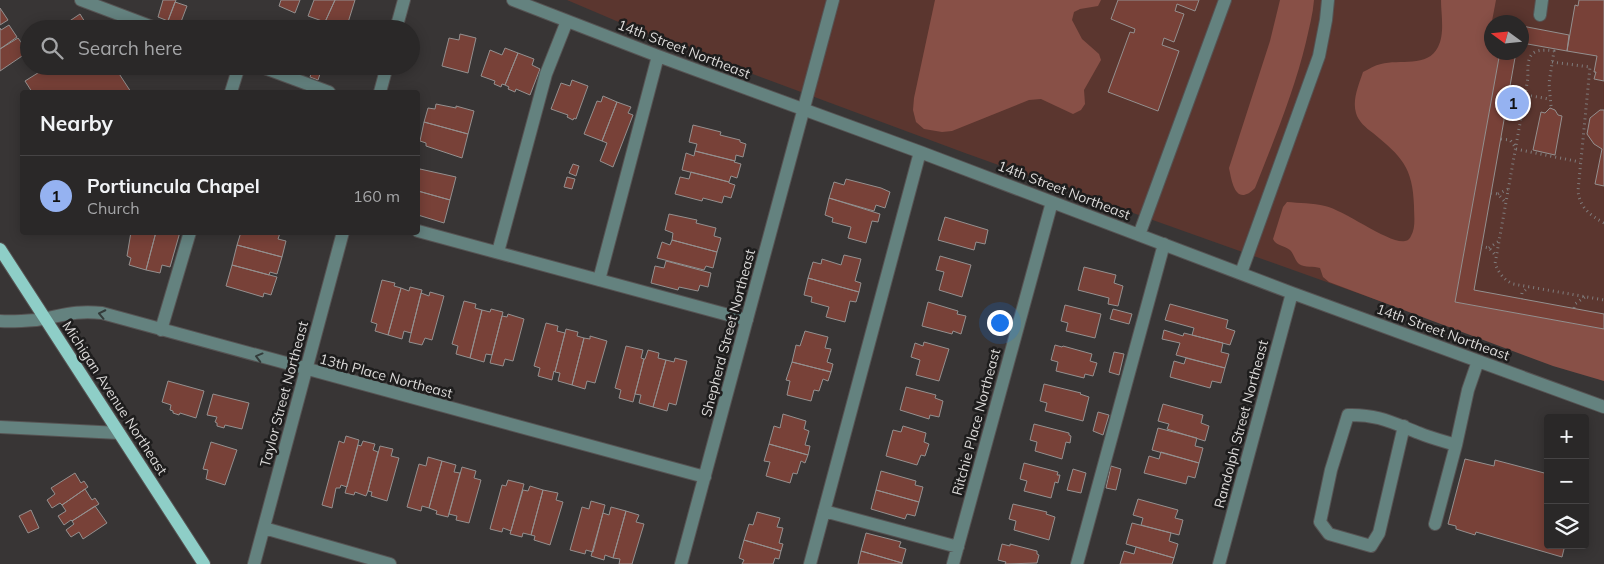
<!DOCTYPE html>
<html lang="en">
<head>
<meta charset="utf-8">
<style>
  :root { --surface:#2a2828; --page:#323030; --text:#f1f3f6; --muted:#a5a6a8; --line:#464445; --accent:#95b2f1 }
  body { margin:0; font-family:Mulish,sans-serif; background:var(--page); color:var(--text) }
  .controls { position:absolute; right:15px; bottom:15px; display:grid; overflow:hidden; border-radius:5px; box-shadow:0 2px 12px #0003 }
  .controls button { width:45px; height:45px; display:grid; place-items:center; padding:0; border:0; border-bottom:1px solid var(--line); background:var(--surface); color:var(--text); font:25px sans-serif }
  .compass { position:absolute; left:1484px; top:15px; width:45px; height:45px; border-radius:50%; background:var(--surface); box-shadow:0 2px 12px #0003; rotate:285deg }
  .you { position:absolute; left:999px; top:322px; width:18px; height:18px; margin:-12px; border:4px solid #fff; border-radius:50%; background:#1a73e8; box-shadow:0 0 0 8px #1a73e833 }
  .badge { display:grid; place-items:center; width:32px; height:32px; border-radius:50%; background:var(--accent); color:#111; font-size:16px; font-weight:700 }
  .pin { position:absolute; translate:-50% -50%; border:2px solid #fff; box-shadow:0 1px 5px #0006 }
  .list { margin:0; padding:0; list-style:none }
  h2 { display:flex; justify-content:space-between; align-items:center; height:65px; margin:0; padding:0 20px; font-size:21px }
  h2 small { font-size:16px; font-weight:400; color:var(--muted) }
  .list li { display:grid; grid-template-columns:32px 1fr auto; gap:15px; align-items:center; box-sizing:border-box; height:80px; padding:0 20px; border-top:1px solid var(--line) }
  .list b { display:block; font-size:19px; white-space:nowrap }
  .list p { margin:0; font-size:16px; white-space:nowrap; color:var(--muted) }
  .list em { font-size:16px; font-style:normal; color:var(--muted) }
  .icon { flex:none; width:28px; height:28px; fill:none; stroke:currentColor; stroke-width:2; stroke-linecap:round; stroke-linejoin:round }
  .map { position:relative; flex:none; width:1604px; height:564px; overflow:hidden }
  .search { position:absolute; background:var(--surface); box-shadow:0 2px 12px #0003; left:20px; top:20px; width:400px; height:55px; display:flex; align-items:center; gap:12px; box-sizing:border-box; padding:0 18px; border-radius:28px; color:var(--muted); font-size:19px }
  .panel { position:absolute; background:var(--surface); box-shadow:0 2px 12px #0003; left:20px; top:90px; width:400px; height:145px; border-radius:5px }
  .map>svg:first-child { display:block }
  .green { fill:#5b362f; fill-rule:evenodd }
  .forest { fill:#885047 }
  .building { fill:#784138; stroke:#94908f }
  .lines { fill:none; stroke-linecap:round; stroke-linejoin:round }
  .minor-casing { stroke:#565353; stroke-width:14 }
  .major-casing { stroke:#565353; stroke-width:14 }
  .path { stroke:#7f7c7c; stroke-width:3; stroke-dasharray:1 4; stroke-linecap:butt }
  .minor { stroke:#64827f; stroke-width:12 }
  .major { stroke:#8ecec7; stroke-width:12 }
  .oneway { stroke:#333b3a }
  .labels { text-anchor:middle; stroke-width:5; stroke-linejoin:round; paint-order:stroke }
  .street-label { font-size:14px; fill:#dcdad9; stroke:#1e1d1d }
</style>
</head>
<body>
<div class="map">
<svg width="1604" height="564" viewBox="0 0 1604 564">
  <rect width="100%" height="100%" fill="#383535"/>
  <path class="green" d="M 567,0 L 1604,0 L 1604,381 L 965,153 L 661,40 ZM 1492,22 L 1522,22 L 1522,52 L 1492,52 Z"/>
  <path class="forest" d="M 935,0 L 1101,0 L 1098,6 L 1080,9 L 1074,12 L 1072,20 L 1082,39 L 1099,54 L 1101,60 L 1084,90 L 1085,104 L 1081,110 L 1073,114 L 1041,99 L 1029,100 L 952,131 L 942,132 L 924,129 L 916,122 L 913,110 L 914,98 Z
    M 1280,0 L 1314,0 C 1313,14 1309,28 1306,42 C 1294,92 1274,140 1255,188 C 1236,207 1232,183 1229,168 L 1270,41 Z
    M 1441,0 L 1496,0 L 1492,21 L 1502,22 L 1492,22 L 1492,52 L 1500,53 L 1455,302 L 1604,329 L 1604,381 L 1553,366 L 1329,282 L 1323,277 L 1320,268 C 1314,266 1305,268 1299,264 C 1295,261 1294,254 1290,250 C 1284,245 1276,246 1273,239 L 1283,207 L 1287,202 C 1299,203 1313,203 1325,206 C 1344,210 1391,245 1405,241 C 1408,241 1410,238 1411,236 C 1416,228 1414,215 1414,206 C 1413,167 1401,156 1373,133 C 1366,128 1358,121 1356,113 C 1352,100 1359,84 1363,72 C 1369,69 1375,65 1381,64 C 1399,59 1428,68 1438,47 C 1445,34 1441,14 1441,0 Z"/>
  <path class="building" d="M 163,0 L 176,0 L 168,21 L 158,17 Z
    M 281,0 L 300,0 L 295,13 L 279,6 Z
    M 314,0 L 335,0 L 325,22 L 308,16 Z
    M 335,0 L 355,0 L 346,29 L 325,22 Z
    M 1118,0 L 1199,0 L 1195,11 L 1177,4 L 1175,11 L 1184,14 L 1174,42 L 1164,38 L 1162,45 L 1179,51 L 1158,111 L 1108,92 L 1130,32 L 1134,33 L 1135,29 L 1111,19 Z
    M 1579,0 L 1604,0 L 1604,81 L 1594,79 L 1596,72 L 1594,72 L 1597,56 L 1567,51 L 1575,5 L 1578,6 Z
    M 175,2 L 187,6 L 179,27 L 167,23 Z
    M 0,8 L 8,20 L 0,25 Z
    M 80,14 L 88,27 L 85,29 L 60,29 L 59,28 Z
    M 9,25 L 17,37 L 0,49 L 0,28 L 1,30 Z
    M 1522,26 L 1569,35 L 1567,51 L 1522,43 Z
    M 460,34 L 476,38 L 468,73 L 442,66 L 449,38 L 459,40 Z
    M 18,38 L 28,52 L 0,71 L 0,49 Z
    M 505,48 L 518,53 L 505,85 L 502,84 L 501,87 L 494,84 L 495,81 L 481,76 L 490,50 L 502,55 Z
    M 1500,52 L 1516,52 L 1474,290 L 1604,314 L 1604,329 L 1455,302 Z
    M 518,53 L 534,59 L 532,65 L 540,69 L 530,95 L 516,89 L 515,92 L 508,89 L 509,87 L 505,85 Z
    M 49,66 L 114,66 L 131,92 L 32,92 L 25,81 Z
    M 313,68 L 321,71 L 318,80 L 310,77 Z
    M 572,80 L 588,86 L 576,119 L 574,118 L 573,120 L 567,117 L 568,115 L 551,109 L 561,83 L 570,86 Z
    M 603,96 L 617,102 L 602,141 L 584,134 L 597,101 L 601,102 Z
    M 617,102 L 631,107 L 628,113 L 633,115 L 613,167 L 600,161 L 607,143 L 602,141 Z
    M 436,104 L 456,108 L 456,106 L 474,111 L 468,134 L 424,122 L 428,108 L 435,109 Z
    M 1550,108 L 1555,110 L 1558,115 L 1562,116 L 1555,155 L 1533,150 L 1541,112 L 1545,113 Z
    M 1600,110 L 1604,110 L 1604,186 L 1595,184 L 1602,149 L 1594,144 L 1587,134 L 1590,118 Z
    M 424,122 L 468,134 L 462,158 L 426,146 L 426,143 L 420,141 Z
    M 693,125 L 721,132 L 720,135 L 740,140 L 740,142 L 746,144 L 743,157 L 736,155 L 735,161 L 695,151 L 697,144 L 689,142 Z
    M 695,151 L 735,161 L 734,162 L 741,164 L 737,178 L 731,176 L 729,182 L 682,170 L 686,153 L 694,156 Z
    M 573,164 L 579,166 L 576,176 L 569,173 Z
    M 420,169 L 456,177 L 450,200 L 418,191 L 418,173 Z
    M 691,172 L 729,182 L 729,183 L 735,185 L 731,198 L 724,196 L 722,203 L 703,198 L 702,201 L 675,194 L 680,177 L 689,179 Z
    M 567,177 L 575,179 L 572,189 L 564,187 Z
    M 846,179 L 881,188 L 890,192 L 885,208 L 876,205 L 874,211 L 829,198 L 834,182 L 844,185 Z
    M 418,191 L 450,200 L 444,223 L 418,215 Z
    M 829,198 L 880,214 L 878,222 L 872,221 L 866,243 L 848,238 L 851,227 L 832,222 L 833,218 L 825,215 Z
    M 669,214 L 697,220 L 696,223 L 716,228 L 714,236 L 721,238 L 717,252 L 672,240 L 673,233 L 665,230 Z
    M 945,217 L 988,230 L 985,244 L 976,242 L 974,250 L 938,240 Z
    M 131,232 L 156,232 L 146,270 L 129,265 L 131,258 L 127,256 Z
    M 156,232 L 180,232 L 170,267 L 162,265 L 160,273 L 146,270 Z
    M 241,232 L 280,233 L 278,239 L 286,241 L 282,257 L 237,245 Z
    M 672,240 L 717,252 L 713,268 L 706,266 L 704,270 L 657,258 L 662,242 L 670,245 Z
    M 237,245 L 282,257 L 277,274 L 270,272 L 269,275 L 232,265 Z
    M 844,255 L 861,259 L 855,281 L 861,283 L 859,292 L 808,278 L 813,262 L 821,264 L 822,259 L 841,265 Z
    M 940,256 L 971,265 L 962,297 L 939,290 L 944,272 L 936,270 Z
    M 666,261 L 711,273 L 708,287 L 700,285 L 698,291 L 679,287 L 678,290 L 651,283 L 655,266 L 664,268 Z
    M 232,265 L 277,277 L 271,295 L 264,293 L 263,297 L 226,286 Z
    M 1084,267 L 1116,275 L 1114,283 L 1123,286 L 1118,306 L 1108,304 L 1109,298 L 1078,290 Z
    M 808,278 L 859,292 L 856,302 L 850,301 L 845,322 L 826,317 L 829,307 L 811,302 L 812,297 L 804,295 Z
    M 382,280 L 395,283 L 394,286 L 401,288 L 388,335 L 375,331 L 377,324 L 371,322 Z
    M 410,287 L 422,290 L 411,333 L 404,331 L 402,339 L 388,335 L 401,288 L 409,291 Z
    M 430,292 L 444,296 L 432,340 L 425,338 L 422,345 L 409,342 L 421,293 L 429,296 Z
    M 464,301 L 476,304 L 475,308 L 482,310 L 470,358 L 456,354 L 458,346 L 452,344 Z
    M 928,302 L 958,311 L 957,314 L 966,316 L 961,334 L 953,331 L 952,334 L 922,326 Z
    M 1170,304 L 1228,320 L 1226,328 L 1235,331 L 1230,345 L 1192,335 L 1194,328 L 1165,320 Z
    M 1065,305 L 1101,314 L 1095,338 L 1066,331 L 1068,323 L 1061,321 Z
    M 491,309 L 503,312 L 492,355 L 486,354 L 484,362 L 470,358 L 482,310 L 490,312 Z
    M 1113,309 L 1132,314 L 1129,324 L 1110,319 Z
    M 508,314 L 524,319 L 513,361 L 505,359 L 503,366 L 490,363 L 502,316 L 507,317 Z
    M 546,323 L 558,326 L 557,331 L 565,333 L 555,372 L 554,371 L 552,380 L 538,376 L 540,368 L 534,366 Z
    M 566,329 L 578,332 L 577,336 L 584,338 L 572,385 L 558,381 L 560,373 L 555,372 Z
    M 1164,330 L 1183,336 L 1184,333 L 1223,343 L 1221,352 L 1229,354 L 1225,368 L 1176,355 L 1180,343 L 1162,339 Z
    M 805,331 L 828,337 L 825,348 L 831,349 L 827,362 L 833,364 L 831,372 L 792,362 L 796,345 L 800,346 Z
    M 590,336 L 607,341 L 595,383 L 587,381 L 585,389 L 572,385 L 584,338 L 590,339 Z
    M 924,342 L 949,349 L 939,381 L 916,375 L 920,360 L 911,357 L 915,343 L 923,346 Z
    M 1055,345 L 1062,347 L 1063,346 L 1092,354 L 1090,361 L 1097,363 L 1093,376 L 1085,374 L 1084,378 L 1056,371 L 1058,362 L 1051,360 Z
    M 626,346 L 643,350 L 641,358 L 644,359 L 633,402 L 619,398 L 621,390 L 615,388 Z
    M 648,350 L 659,353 L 658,358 L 666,360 L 653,407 L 639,403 L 641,395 L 635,394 L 644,359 L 645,359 Z
    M 1114,352 L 1124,354 L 1119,375 L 1109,372 Z
    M 675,358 L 687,361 L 676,405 L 669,403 L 667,411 L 653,407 L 666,360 L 674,362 Z
    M 1186,358 L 1225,368 L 1221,383 L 1212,381 L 1210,388 L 1170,377 L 1174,361 L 1184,364 Z
    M 792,362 L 831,372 L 828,381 L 823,379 L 819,391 L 814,390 L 811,401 L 787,395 L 790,381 L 786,380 Z
    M 168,381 L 204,391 L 196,418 L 180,413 L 179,415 L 173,413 L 173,411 L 170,410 L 171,405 L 162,402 Z
    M 1044,384 L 1081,393 L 1080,394 L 1089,397 L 1083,421 L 1045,411 L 1047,403 L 1040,401 Z
    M 906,387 L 936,395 L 935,398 L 943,401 L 939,417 L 930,415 L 929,419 L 900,410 Z
    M 213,394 L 249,403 L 242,429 L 225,425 L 224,428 L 217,426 L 217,423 L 215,422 L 217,417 L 207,415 Z
    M 1163,404 L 1203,415 L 1201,423 L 1209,426 L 1205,441 L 1167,429 L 1169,424 L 1158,421 Z
    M 1098,412 L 1109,415 L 1103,435 L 1093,431 Z
    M 783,414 L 806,421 L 804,429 L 809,431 L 805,445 L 810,446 L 808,455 L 769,444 L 774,426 L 780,428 Z
    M 1034,424 L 1069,433 L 1069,435 L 1071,436 L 1070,443 L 1066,442 L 1062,459 L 1035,451 L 1037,442 L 1030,440 Z
    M 903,426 L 926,433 L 924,442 L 929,444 L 925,456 L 921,455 L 917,465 L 886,456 L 893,430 L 901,432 Z
    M 1158,428 L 1197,438 L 1195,446 L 1203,448 L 1199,463 L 1152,450 Z
    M 346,436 L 359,440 L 347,487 L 341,485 L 340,488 L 336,488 L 332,508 L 322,505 L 339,441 L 344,443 Z
    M 363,441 L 375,444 L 373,450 L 378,452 L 368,491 L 366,496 L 355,492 L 354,495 L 345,493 L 358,445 L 361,446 Z
    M 211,442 L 237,450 L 225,485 L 206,479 L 208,470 L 203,469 Z
    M 769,444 L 808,455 L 805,463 L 801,461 L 797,474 L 793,473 L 790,483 L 766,476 L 770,462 L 764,461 Z
    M 380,446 L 393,449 L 391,456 L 399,458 L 387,501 L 371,496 L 372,492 L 368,491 Z
    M 1161,452 L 1199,463 L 1195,478 L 1188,476 L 1186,484 L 1144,473 L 1149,456 L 1159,459 Z
    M 428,457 L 442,461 L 429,508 L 422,506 L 421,511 L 407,507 L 419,464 L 426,466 Z
    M 1465,459 L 1494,466 L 1495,460 L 1548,474 L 1548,545 L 1575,545 L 1575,548 L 1565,545 L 1562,557 L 1476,532 L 1475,535 L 1456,529 L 1456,526 L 1448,524 Z
    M 442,461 L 456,465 L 454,472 L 460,473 L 448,517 L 436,514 L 437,511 L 429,508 Z
    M 1024,463 L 1058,472 L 1057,475 L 1060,475 L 1058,483 L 1055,482 L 1051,498 L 1024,491 L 1027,481 L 1020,479 Z
    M 1111,466 L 1121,469 L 1116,490 L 1106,488 Z
    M 462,467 L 476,471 L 474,478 L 481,480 L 469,523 L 456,520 L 457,516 L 449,514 Z
    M 1073,469 L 1086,473 L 1081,493 L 1067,490 Z
    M 881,471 L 916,481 L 915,485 L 923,487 L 919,502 L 876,490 Z
    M 75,473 L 81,483 L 84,481 L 88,487 L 62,505 L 60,503 L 52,508 L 47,500 L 55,494 L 51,488 Z
    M 508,480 L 524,484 L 511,531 L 503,528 L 502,532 L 490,529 L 502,485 L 506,486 Z
    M 530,486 L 543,490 L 531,535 L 523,533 L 522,537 L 510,534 L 523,490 L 528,491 Z
    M 85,489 L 92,500 L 95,498 L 99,504 L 72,521 L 71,520 L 64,525 L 58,516 L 66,511 L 62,505 Z
    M 543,490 L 558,493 L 556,500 L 563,502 L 550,545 L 534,540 L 535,536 L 531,535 Z
    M 876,490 L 919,502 L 915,516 L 907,514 L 905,519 L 871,509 Z
    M 1138,499 L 1178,510 L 1175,518 L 1183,520 L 1179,535 L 1141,525 L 1143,518 L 1133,515 Z
    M 591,501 L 605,505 L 593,552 L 586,550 L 585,554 L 570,550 L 582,507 L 589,509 Z
    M 1013,504 L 1047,512 L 1046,514 L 1055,517 L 1049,540 L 1014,530 L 1016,521 L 1009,519 Z
    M 95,506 L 107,523 L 83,539 L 79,532 L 71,537 L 66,530 L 74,524 L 72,521 Z
    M 611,507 L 626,511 L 613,558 L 605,555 L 604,560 L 591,556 L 603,513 L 609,515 Z
    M 31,510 L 39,528 L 28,533 L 19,516 Z
    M 626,511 L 639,515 L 636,522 L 644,524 L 632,564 L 619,564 L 620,559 L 613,558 Z
    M 757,512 L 780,518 L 777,527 L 783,528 L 779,543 L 783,544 L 781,551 L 744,540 L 749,524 L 753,525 Z
    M 1132,523 L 1171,533 L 1169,541 L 1178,544 L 1174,558 L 1126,544 Z
    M 866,533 L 901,542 L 899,547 L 906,549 L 902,563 L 861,551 Z
    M 744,540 L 781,551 L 779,559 L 775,558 L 773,564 L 742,564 L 744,560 L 739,558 Z
    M 1002,544 L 1010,546 L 1010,544 L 1037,551 L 1037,554 L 1039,555 L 1037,563 L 1005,564 L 1006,562 L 998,560 Z
    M 1136,547 L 1174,558 L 1172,564 L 1120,564 L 1124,551 L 1134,554 Z
    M 861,551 L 902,563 L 902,564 L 858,564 Z"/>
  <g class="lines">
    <g class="minor-casing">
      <path id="minor" d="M 81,0 L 158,29
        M 513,0 L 658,56 L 920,152 L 1292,293 L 1604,407
        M 1540,15 L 1542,0
        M 396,29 L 404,0
        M 259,66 L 329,92
        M 231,92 L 239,66
        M 380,92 L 387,66
        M 418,231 L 747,320
        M 1139,235 L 1225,0
        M 498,252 L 546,74 L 567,21
        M 1241,273 L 1319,56 L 1326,20 L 1328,0
        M 599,280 L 658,56
        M 0,321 C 12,322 24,321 36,320 C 62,316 74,310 102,313 L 705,477
        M 161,330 L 190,232
        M 1404,426 L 1379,533 L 1371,546 L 1329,534 L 1320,522 L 1331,470 L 1348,415 C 1377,414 1393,423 1419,433 C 1431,438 1443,441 1456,445
        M 0,427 L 119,433
        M 824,511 L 958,547
        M 1435,524 L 1456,445 L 1468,390 L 1478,361
        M 264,528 L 390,564
        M 254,564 L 343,232
        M 681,564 L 833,0
        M 810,564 L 920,152
        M 953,564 L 1052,202
        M 1077,564 L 1164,244
        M 1219,564 L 1292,293"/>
    </g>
    <g class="major-casing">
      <path id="major" d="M 0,249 L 204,564"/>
    </g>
    <path class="path" d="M 1552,62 L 1590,67 L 1578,191 C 1580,208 1590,215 1604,223
      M 1510,88 L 1520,90 L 1525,97
      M 1526,95 L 1549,99
      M 1551,106 L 1549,83 L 1554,51 C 1529,47 1527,57 1528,78 L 1495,264 C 1499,273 1504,280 1513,284 L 1604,300
      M 1501,139 L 1510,140 L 1516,148
      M 1516,149 L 1580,162
      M 1491,193 L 1498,194 L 1505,202
      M 1498,194 L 1508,189
      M 1481,246 L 1489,248 L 1496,256
      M 1489,248 L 1499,241
      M 1521,299 L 1522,293 L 1529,287
      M 1574,308 L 1575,304 L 1585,297"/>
    <use href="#minor" class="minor"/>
    <use href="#major" class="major"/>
  </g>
  <defs><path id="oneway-chevron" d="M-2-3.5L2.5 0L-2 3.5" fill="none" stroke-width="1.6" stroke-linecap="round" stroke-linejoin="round" transform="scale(1.25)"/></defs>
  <g class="oneway">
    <use href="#oneway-chevron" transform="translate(102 314) rotate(-168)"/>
    <use href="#oneway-chevron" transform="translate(259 357) rotate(-165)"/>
  </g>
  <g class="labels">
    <g class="street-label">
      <text transform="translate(684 49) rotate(21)" y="5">14th Street Northeast</text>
      <text transform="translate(1064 190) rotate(21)" y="5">14th Street Northeast</text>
      <text transform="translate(1443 332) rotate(20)" y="5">14th Street Northeast</text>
      <text transform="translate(728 333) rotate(-75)" y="5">Shepherd Street Northeast</text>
      <text transform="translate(386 376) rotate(15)" y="5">13th Place Northeast</text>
      <text transform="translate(284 394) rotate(-75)" y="5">Taylor Street Northeast</text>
      <text transform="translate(115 398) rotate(57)" y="5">Michigan Avenue Northeast</text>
      <text transform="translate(976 422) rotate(-75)" y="5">Ritchie Place Northeast</text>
      <text transform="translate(1241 424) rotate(-75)" y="5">Randolph Street Northeast</text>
    </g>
  </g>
</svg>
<div class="controls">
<button>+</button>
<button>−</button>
<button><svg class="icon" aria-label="layers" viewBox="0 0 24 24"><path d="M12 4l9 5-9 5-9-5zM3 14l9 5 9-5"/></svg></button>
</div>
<svg class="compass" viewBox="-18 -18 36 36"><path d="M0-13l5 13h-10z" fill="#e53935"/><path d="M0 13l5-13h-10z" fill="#a5a6a8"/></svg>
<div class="you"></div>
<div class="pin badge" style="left:1513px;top:103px">1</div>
<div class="search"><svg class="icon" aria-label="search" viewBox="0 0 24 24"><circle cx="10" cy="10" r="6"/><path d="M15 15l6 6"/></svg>Search here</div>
<section class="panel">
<h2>Nearby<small></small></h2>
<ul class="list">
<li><span class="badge">1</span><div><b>Portiuncula Chapel</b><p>Church</p></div><em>160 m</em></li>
</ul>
</section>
</div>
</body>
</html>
